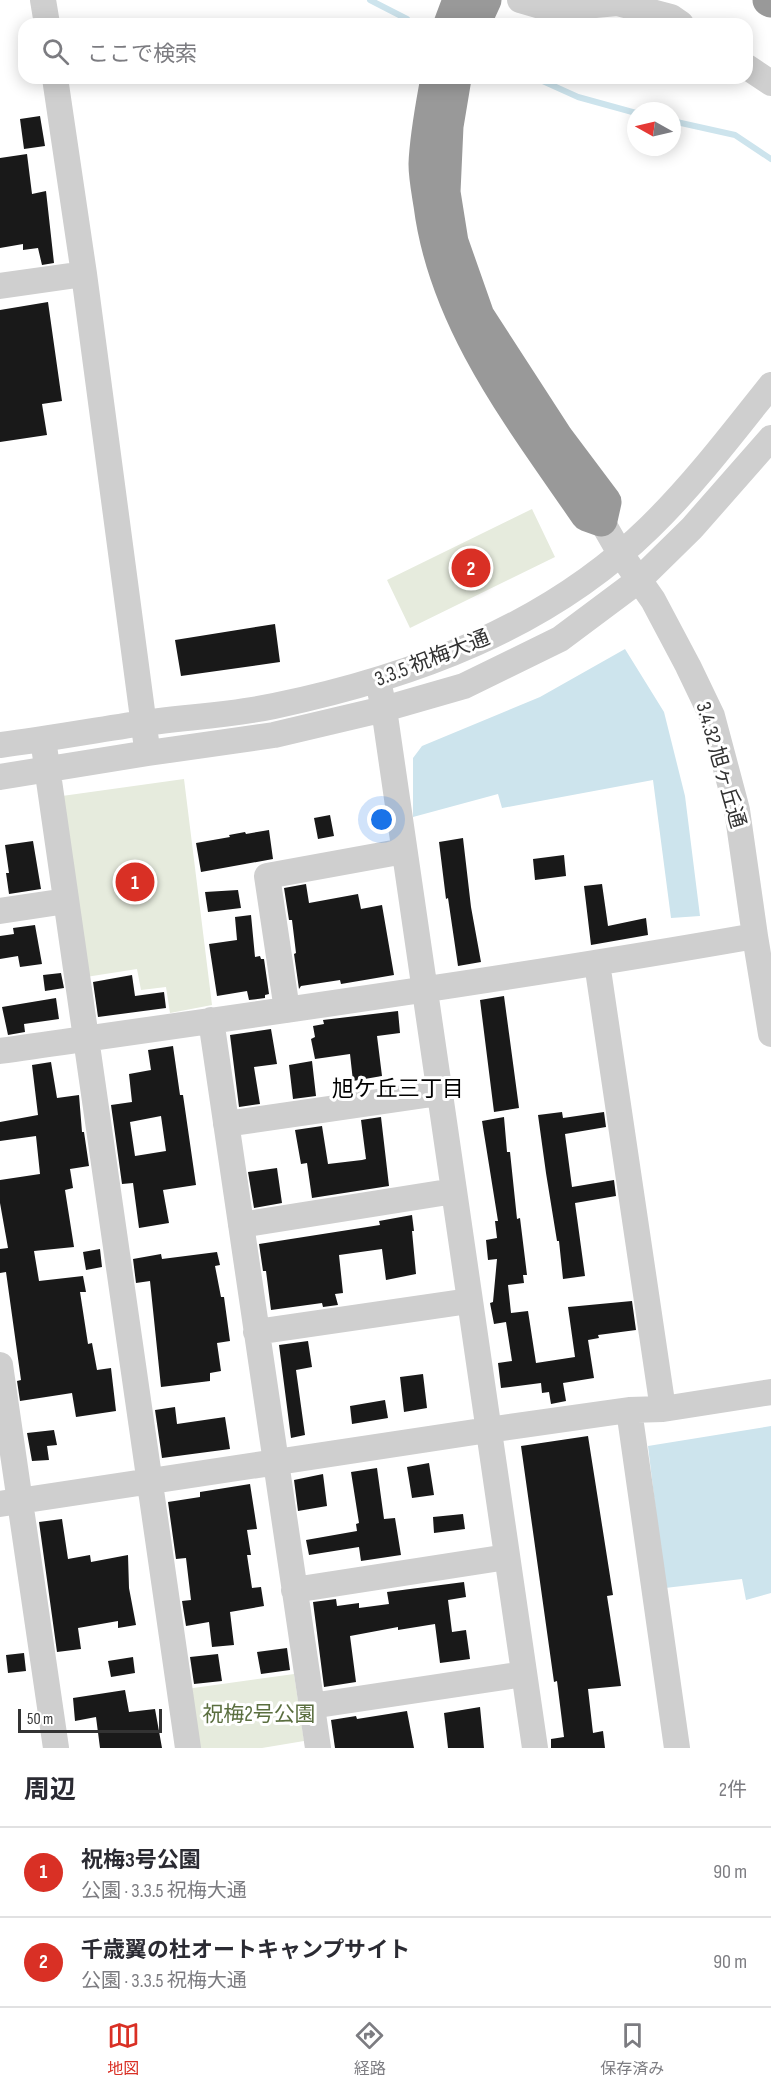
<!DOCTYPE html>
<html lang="ja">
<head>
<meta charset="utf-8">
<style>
  :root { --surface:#fff; --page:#f2f2f3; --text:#2b2b33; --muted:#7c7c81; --line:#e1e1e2; --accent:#d93025 }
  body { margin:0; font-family:"Sofia Sans Condensed","Noto Sans JP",sans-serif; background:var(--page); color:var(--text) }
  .compass { position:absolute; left:627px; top:102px; width:54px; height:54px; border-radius:50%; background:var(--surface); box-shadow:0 3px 15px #0003; rotate:278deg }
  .scale { position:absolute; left:18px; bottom:15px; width:144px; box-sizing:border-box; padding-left:6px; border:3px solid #323232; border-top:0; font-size:16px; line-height:21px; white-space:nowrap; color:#323232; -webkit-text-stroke:4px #fff; paint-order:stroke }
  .you { position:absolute; left:382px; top:820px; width:21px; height:21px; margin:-15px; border:4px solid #fff; border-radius:50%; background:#1a73e8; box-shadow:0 0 0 9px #1a73e833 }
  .badge { display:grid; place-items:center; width:39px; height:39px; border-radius:50%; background:var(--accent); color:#fff; font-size:20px; font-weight:700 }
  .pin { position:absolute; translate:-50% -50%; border:3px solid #fff; box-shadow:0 2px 6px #0006 }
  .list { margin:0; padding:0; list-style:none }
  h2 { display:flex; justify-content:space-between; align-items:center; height:78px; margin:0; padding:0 24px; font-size:26px }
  h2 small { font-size:20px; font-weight:400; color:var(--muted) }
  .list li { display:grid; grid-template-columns:39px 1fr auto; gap:18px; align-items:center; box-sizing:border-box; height:90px; padding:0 24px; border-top:2px solid var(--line) }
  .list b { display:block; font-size:22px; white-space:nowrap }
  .list p { margin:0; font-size:20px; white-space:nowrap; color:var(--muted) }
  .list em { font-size:20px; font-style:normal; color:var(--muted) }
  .icon { flex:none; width:33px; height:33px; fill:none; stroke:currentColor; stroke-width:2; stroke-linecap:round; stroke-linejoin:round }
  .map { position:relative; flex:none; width:771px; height:1748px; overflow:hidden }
  .search { position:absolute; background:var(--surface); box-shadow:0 3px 15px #0003; left:18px; right:18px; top:18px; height:66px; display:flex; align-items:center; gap:15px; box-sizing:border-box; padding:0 21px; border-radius:18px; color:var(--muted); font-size:22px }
  .sheet { height:258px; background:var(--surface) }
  nav { display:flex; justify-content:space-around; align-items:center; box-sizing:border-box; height:84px; border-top:2px solid var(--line); background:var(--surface); font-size:16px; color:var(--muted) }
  nav a { display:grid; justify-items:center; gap:3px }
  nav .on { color:var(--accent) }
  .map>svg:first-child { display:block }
  .green { fill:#e6ebdd }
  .water { fill:#cde4ed }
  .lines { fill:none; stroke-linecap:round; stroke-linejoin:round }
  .stream { stroke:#cde4ed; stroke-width:6 }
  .building { fill:#191919; fill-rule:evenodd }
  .minor { stroke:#cfcfcf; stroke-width:26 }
  .highway { stroke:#999; stroke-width:33 }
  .labels { text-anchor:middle; stroke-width:6; stroke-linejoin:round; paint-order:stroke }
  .street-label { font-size:21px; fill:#323232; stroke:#fff }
  .park-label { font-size:21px; fill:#5a6e3f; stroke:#fff }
  .neighbourhood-label { font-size:22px; fill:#000; stroke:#fff }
</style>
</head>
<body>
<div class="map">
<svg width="771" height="1748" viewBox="0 0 771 1748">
  <rect width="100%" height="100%" fill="#fff"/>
  <path class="green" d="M 532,509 L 555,557 L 410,628 L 387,580 Z
    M 184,779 L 212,1005 L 170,1013 L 166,987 L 141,990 L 137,969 L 86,977 L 62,796 Z
    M 294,1674 L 304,1741 L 262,1748 L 195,1748 L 186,1689 Z"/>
  <path class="water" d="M 625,649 L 664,712 L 685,796 L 700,916 L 671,918 L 653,780 L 502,808 L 498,794 L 413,817 L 413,758 L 422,746 L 540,697 Z
    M 771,1426 L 771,1593 L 746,1600 L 742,1579 L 665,1588 L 648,1446 Z"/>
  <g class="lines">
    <path class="stream" d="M 370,0 L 407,19
      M 536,78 L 578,97 L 636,113
      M 672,121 L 735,135 L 771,159"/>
  </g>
  <path class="building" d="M 40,116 L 45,146 L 24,149 L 20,119 Z
    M 27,154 L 32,194 L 46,191 L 54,263 L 42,265 L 38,248 L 23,250 L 23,244 L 0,248 L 0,158 Z
    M 48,302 L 62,401 L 42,404 L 47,435 L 0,442 L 0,310 Z
    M 275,624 L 280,662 L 181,676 L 175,640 Z
    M 330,815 L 334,836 L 318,839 L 314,818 Z
    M 269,830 L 273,859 L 201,872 L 196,843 L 230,837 L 229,835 L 245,832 L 246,834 Z
    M 463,838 L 471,907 L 481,962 L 458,966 L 448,898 L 446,899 L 439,842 Z
    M 33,841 L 41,889 L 9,894 L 6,873 L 9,873 L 5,845 Z
    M 564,855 L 566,876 L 535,880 L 533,859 Z
    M 306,884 L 309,903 L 358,894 L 361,909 L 382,905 L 394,975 L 341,984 L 340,980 L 301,986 L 299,989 L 294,954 L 296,953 L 292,920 L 289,920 L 284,888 Z
    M 602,884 L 608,926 L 646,918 L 648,935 L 591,945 L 584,886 Z
    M 238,890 L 241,908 L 208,912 L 205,892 Z
    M 251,915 L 255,957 L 260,956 L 261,959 L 264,959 L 269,994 L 265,995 L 265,998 L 249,1000 L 247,991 L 217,996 L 209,944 L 237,940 L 235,917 Z
    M 35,925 L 42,964 L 20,967 L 18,956 L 0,959 L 0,936 L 14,934 L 13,928 Z
    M 61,973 L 64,988 L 45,991 L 43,975 Z
    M 132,975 L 135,996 L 164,992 L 166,1008 L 98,1017 L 93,982 Z
    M 504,996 L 519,1108 L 494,1112 L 480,1000 Z
    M 56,998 L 59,1019 L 24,1024 L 25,1032 L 8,1035 L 2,1007 Z
    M 398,1011 L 400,1033 L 377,1036 L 382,1076 L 353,1081 L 350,1054 L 315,1059 L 311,1039 L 315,1037 L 313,1026 L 324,1024 L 323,1020 Z
    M 271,1029 L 277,1064 L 254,1067 L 260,1104 L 239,1107 L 230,1035 Z
    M 173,1046 L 180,1095 L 183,1095 L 196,1185 L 163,1190 L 169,1223 L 139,1228 L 133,1183 L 122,1184 L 111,1105 L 132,1102 L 129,1074 L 151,1070 L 148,1050 ZM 161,1116 L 166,1151 L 135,1156 L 130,1122 Z
    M 312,1061 L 316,1096 L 293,1099 L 289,1065 Z
    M 51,1062 L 57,1098 L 79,1095 L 82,1132 L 84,1132 L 89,1166 L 70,1169 L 73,1188 L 65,1190 L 74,1247 L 34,1251 L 39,1281 L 83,1276 L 86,1292 L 80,1292 L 88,1344 L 92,1343 L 97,1370 L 111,1368 L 116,1411 L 76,1417 L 72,1393 L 20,1401 L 17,1381 L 21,1380 L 6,1272 L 0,1273 L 0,1249 L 8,1248 L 0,1203 L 0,1180 L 40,1174 L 36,1136 L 0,1141 L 0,1122 L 38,1115 L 32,1065 Z
    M 562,1112 L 563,1118 L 604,1112 L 606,1127 L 565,1134 L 572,1187 L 614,1180 L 616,1196 L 575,1203 L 585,1276 L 563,1279 L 559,1241 L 557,1241 L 546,1173 L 538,1115 Z
    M 381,1117 L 389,1186 L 312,1198 L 307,1163 L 301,1164 L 295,1130 L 322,1126 L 328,1164 L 362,1160 L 366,1159 L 361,1120 Z
    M 504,1117 L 507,1152 L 510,1152 L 517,1219 L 520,1218 L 527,1275 L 523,1275 L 524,1283 L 508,1285 L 511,1313 L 528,1311 L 536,1363 L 575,1357 L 568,1307 L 632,1301 L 636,1330 L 598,1335 L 599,1338 L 588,1340 L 594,1378 L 563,1383 L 566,1401 L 551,1404 L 549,1392 L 542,1393 L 541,1383 L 501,1388 L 498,1363 L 512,1361 L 506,1322 L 494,1324 L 490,1303 L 493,1302 L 497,1259 L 488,1260 L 486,1240 L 497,1238 L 495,1221 L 498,1221 L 482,1121 Z
    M 277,1168 L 282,1203 L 254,1208 L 248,1172 Z
    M 412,1215 L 414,1231 L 412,1231 L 416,1274 L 386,1280 L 382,1249 L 339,1255 L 343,1293 L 335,1294 L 338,1305 L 323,1307 L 322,1303 L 271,1310 L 266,1271 L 263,1271 L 259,1244 L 380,1225 L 379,1221 Z
    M 100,1249 L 102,1267 L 86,1270 L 83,1252 Z
    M 217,1252 L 220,1265 L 215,1266 L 221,1297 L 224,1297 L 230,1341 L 217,1343 L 221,1371 L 210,1373 L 210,1381 L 161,1387 L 150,1281 L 136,1283 L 133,1259 L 161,1254 L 162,1259 Z
    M 308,1341 L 312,1367 L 296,1370 L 305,1435 L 291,1438 L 279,1345 Z
    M 423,1374 L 427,1408 L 404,1412 L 400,1377 Z
    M 385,1400 L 388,1418 L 352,1424 L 350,1406 Z
    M 175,1407 L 177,1424 L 225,1417 L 230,1449 L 162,1458 L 155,1410 Z
    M 54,1430 L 57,1445 L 47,1446 L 49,1460 L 32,1461 L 27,1433 Z
    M 588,1436 L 613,1595 L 607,1596 L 621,1686 L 588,1689 L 593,1733 L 603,1731 L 605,1748 L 551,1748 L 551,1739 L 564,1737 L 557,1681 L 554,1682 L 521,1446 Z
    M 429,1463 L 434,1495 L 412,1498 L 407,1467 Z
    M 377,1468 L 384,1519 L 395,1518 L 401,1555 L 361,1561 L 359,1547 L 309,1555 L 306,1540 L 357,1531 L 356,1524 L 359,1523 L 351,1472 Z
    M 323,1474 L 327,1506 L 298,1511 L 294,1480 Z
    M 250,1484 L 257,1529 L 247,1530 L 251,1555 L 247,1555 L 252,1588 L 261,1587 L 264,1606 L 230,1612 L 234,1645 L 212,1647 L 209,1622 L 186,1626 L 182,1601 L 191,1600 L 186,1558 L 176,1559 L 168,1502 L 200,1497 L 200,1492 Z
    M 463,1514 L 465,1529 L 434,1533 L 433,1517 Z
    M 62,1519 L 68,1559 L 90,1555 L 91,1562 L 128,1555 L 129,1588 L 136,1625 L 118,1628 L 118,1621 L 78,1628 L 81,1649 L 57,1652 L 39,1522 Z
    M 464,1582 L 466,1597 L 448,1600 L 452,1632 L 466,1630 L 470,1659 L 440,1663 L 435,1624 L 398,1630 L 398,1627 L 350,1636 L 356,1682 L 324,1687 L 313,1602 L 336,1599 L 337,1606 L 359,1603 L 359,1608 L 389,1604 L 387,1592 Z
    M 287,1648 L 290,1670 L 261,1674 L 257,1652 Z
    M 24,1653 L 26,1671 L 8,1673 L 6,1655 Z
    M 218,1654 L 222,1681 L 194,1684 L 190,1657 Z
    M 133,1657 L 135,1673 L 111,1677 L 108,1661 Z
    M 125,1690 L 129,1712 L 155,1709 L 162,1748 L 100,1748 L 96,1717 L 75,1721 L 73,1698 Z
    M 480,1707 L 484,1748 L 448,1748 L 444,1713 Z
    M 407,1711 L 414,1748 L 335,1748 L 331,1720 L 356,1716 L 357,1719 Z"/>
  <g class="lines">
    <path class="minor" d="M 43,0 L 47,24
      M 520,0 L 551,9 L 617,3 L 671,17 L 681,24
      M 747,67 L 771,83
      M 55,78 L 84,274 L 146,741
      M 0,286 L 84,274
      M 601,520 L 620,553 L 653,600 L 688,666 L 712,716 L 737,810 L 755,936 L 771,1034
      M 378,681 L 384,709 L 535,1748
      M 43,739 L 188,1748
      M 0,745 C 48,739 96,730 144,723 C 187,717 232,715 274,706 C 412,677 547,628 650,527 C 694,484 732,434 771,385
      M 0,777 L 148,753 L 274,735 L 384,709 L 464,686 L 560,639 L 639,580 L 692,528 L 771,438
      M 0,911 L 66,901
      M 597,963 L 663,1409
      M 287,1010 L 267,876 L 404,851
      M 211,1020 L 318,1748
      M 0,1051 C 252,1015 504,980 755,936
      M 226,1124 L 439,1093
      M 241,1225 L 454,1191
      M 256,1332 L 469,1301
      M 0,1365 L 56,1748
      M 629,1410 L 677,1748
      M 0,1504 L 488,1430 L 629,1410 L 663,1409 L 771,1392
      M 294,1590 L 507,1557
      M 311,1706 L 524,1674"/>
    <path class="highway" d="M 769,0 L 771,1
      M 450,24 L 459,0
      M 474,24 L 485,0
      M 437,78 C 432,106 426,136 425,164 C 425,177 428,192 430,205 C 445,323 522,420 587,515 L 601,520 L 605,502 L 557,438 L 478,316 L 452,242 L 444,192 L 447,126 L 455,78"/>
  </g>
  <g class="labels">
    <g class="street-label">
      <text transform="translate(432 658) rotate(-21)" y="7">3.3.5 祝梅大通</text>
      <text transform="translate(721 765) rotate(74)" y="7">3.4.32 旭ヶ丘通</text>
    </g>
    <g class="park-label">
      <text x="259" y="1721">祝梅2号公園</text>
    </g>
    <g class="neighbourhood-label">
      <text x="398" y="1096">旭ケ丘三丁目</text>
    </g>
  </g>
</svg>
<svg class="compass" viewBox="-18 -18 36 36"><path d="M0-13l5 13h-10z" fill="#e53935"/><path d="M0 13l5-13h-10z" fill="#7c7c81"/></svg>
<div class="scale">50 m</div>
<div class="you"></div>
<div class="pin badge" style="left:135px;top:882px">1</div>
<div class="pin badge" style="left:471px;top:568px">2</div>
<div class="search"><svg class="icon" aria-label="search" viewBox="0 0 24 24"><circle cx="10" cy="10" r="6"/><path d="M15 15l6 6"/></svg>ここで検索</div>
</div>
<section class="sheet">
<h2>周辺<small>2件</small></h2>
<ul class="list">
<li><span class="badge">1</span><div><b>祝梅3号公園</b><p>公園 · 3.3.5 祝梅大通</p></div><em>90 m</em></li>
<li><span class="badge">2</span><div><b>千歳翼の杜オートキャンプサイト</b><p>公園 · 3.3.5 祝梅大通</p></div><em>90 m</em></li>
</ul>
</section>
<nav>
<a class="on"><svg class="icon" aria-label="map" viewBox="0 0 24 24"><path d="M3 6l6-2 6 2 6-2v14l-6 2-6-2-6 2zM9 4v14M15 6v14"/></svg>地図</a>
<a><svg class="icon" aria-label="directions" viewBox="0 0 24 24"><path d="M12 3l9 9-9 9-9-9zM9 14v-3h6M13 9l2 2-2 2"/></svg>経路</a>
<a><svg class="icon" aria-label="saved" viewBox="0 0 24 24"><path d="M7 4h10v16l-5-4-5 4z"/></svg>保存済み</a>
</nav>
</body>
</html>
